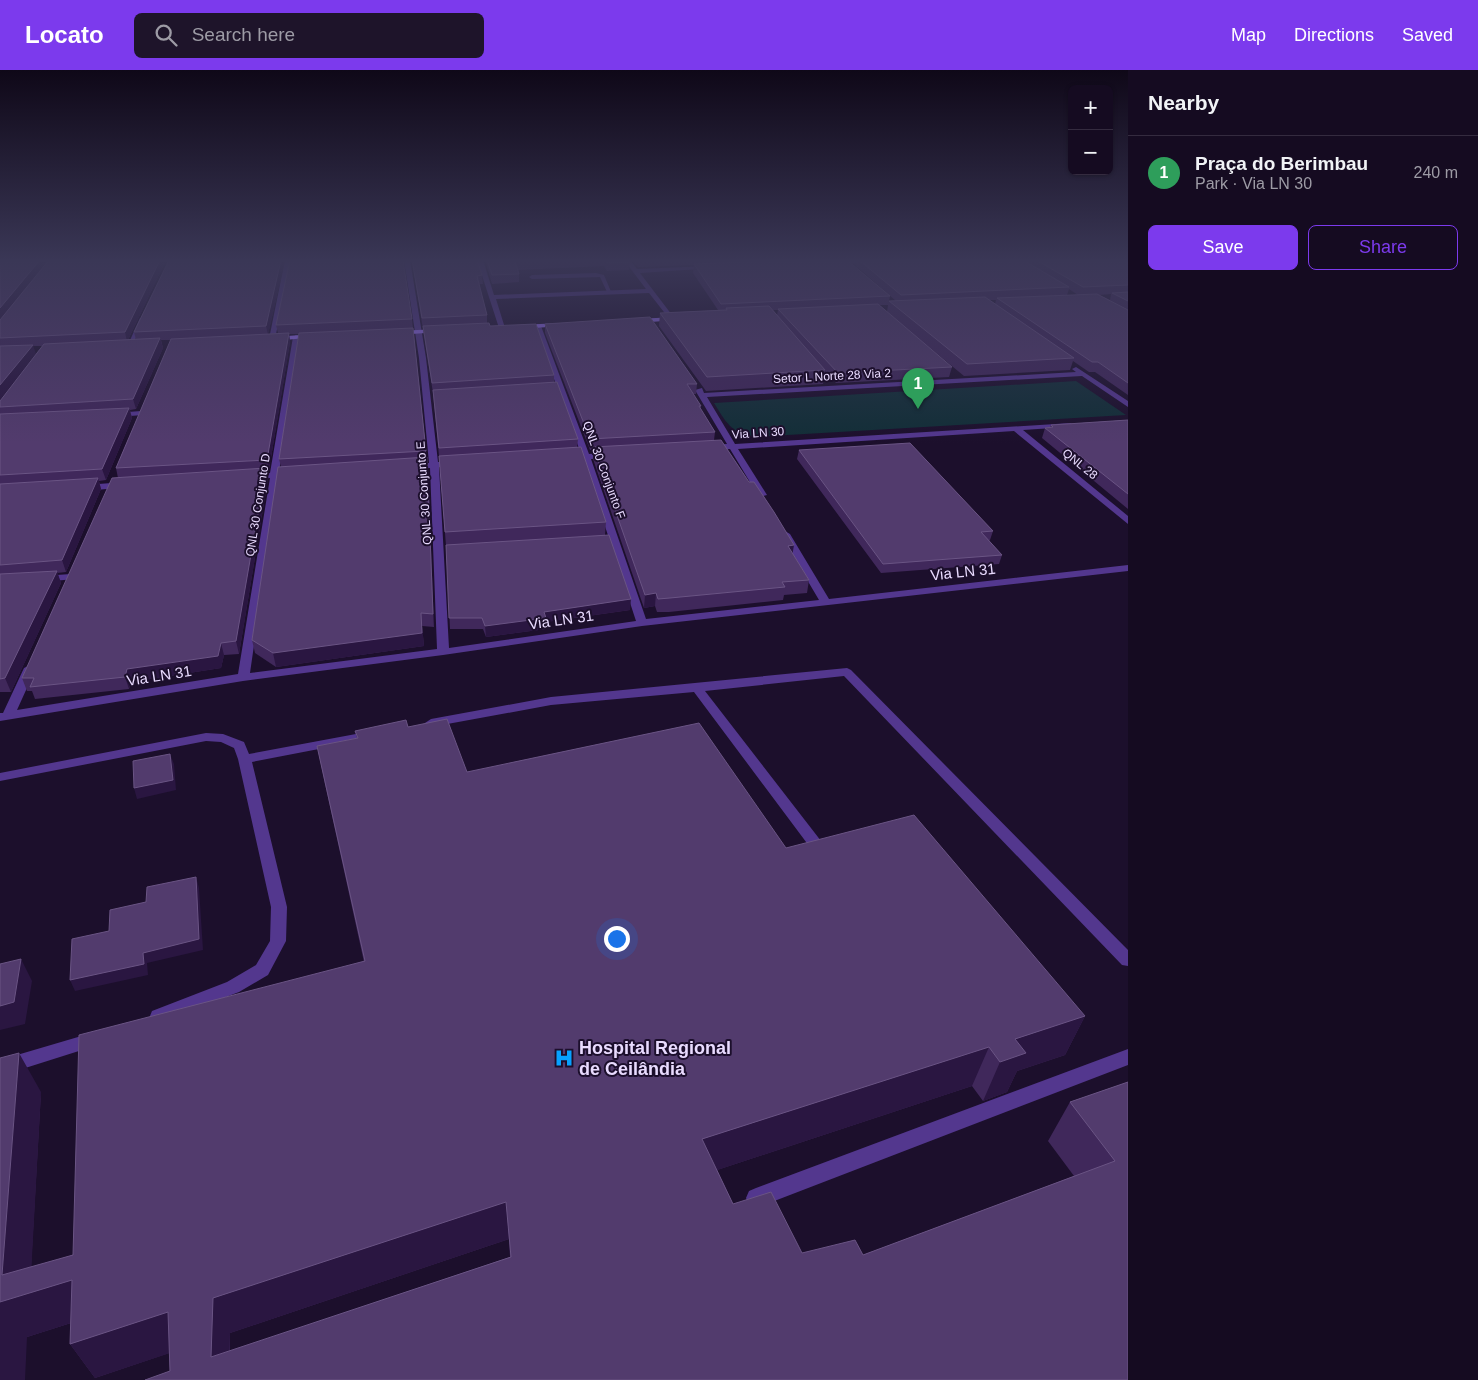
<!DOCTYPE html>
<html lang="en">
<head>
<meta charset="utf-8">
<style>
  :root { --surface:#150b21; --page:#1e142a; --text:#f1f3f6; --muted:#9d9ba5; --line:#342b3f; --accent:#7c3aed }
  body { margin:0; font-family:Helvetica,sans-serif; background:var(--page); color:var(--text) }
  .controls { position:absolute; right:15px; top:15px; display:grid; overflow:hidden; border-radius:8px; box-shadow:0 1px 4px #0004 }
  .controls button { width:45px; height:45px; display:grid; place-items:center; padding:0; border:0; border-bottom:1px solid var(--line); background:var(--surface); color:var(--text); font:25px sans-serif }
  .you { position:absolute; left:616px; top:868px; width:18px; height:18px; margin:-12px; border:4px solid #fff; border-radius:50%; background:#1a73e8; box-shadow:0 0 0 8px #1a73e833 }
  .badge { display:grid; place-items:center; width:32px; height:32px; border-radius:50%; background:var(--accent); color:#fff; font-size:16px; font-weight:700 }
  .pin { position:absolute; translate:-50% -41px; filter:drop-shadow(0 1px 2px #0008) }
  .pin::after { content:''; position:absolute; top:26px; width:18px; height:15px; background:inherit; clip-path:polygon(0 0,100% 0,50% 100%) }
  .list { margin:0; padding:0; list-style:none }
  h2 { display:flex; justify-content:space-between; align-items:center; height:65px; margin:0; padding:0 20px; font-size:21px }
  h2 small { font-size:16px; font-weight:400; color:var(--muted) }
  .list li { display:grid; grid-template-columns:32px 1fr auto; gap:15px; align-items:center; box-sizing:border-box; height:75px; padding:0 20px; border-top:1px solid var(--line) }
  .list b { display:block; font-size:19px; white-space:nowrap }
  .list p { margin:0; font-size:16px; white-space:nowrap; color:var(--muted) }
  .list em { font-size:16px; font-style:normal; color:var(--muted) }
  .actions { display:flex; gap:10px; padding:15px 20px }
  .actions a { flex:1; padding:11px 0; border:1px solid var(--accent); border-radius:8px; text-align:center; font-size:18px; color:var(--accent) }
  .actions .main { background:var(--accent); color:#fff }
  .icon { flex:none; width:28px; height:28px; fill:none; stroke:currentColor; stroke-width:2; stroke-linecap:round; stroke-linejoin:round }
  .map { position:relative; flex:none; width:1128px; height:1310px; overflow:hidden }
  header { display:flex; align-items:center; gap:30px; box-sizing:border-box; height:70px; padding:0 25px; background:var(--accent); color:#fff }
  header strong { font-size:24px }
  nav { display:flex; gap:28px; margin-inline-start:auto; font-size:18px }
  .search { width:350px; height:45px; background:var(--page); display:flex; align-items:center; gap:12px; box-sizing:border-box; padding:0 18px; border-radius:8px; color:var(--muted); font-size:19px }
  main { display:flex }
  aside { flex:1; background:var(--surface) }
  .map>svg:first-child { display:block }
  .green { fill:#122e37 }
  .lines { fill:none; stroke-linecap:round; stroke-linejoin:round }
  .lane { fill:#53378e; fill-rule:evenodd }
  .street { fill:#53378e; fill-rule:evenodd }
  .secondary { fill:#9d72ff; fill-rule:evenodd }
  .wall { fill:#40285b; fill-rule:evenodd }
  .shaded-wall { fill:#2a1641 }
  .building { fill:#523b6d; stroke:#6a5484; fill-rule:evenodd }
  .labels { text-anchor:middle; stroke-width:4; stroke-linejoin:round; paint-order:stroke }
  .far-street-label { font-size:12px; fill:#e9dbff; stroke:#1c0f2c }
  .street-label { font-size:15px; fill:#e9dbff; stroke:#1c0f2c }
  .near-poi-label { font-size:18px; font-weight:bold; fill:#e9dbff; stroke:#1c0f2c; text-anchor:start }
</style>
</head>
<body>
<header>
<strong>Locato</strong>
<div class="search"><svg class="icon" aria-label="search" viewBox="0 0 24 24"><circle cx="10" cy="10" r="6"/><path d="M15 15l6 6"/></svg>Search here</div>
<nav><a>Map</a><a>Directions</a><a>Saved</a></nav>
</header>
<main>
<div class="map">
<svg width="1128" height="1310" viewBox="0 0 1128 1310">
  <rect width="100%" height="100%" fill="#1c0f2c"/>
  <path class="green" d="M 1076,311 L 1126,345 L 754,367 C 732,364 725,351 714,333 Z"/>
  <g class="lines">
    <path class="lane" d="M 596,203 L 604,205 L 612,224 L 608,224 L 600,207 L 532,209 L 529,207 L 532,205 Z
      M 847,598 L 851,600 L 1128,880 L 1128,896 L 1122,895 L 844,606 L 705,621 L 828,780 L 830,784 L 828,788 L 818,788 L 694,622 L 551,635 L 431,657 L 425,653 L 431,649 L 551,627 Z
      M 372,661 L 378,665 L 376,668 L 252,692 L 287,837 L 286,871 L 268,905 L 239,922 L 158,953 L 152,951 L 150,946 L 152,941 L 227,912 L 256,895 L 270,871 L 271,837 L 238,689 L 234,678 L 221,672 L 206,671 L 0,711 L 0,703 L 206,663 L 223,664 L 244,672 L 249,684 Z
      M 95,962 L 101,964 L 104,969 L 101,974 L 0,1006 L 0,990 Z
      M 1128,979 L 1128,995 L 756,1138 L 749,1135 L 746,1128 L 749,1121 L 756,1118 Z"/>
    <path class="street" d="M 285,190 L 291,190 L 275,269 L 272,271 L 269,269 Z
      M 404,190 L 410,190 L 426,288 L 438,392 L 457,391 L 461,394 L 457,397 L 439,397 L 449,578 L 636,551 L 583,389 L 567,391 L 563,388 L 567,385 L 581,384 L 535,256 L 538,254 L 541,256 L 589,384 L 609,382 L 613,385 L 609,388 L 591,389 L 646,549 L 819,530 L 780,464 L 785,461 L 790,464 L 829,529 L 1128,495 L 1128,501 L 642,556 L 443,585 L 243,611 L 0,651 L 0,643 L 3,643 L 24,598 L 30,595 L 36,598 L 17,640 L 238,604 L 270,408 L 250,410 L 246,407 L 250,404 L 270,403 L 293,267 L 296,265 L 299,267 L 279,402 L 295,401 L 299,404 L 295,407 L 278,408 L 250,603 L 437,579 L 430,398 L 412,399 L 408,396 L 412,393 L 429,393 L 419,288 Z
      M 477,190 L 483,190 L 494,225 L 646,219 L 624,190 L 630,190 L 637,199 L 711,196 L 714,198 L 640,203 L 675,249 L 675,251 L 671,251 L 649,223 L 496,229 L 505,258 L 502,260 L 499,258 Z
      M 860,190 L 896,190 L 833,195 L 830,193 Z
      M 140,248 L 145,249 L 132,276 L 127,277 Z
      M 1076,297 L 1128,331 L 1128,337 L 1082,306 L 707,327 L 735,374 L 1071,353 L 1072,355 L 1068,357 L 1023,360 L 1128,446 L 1128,454 L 1014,361 L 738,379 L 767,425 L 759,427 L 730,379 L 709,381 L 705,378 L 709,375 L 727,374 L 695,320 L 702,318 L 704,323 L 1076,302 L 1072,299 Z
      M 141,341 L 145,343 L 144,345 L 115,347 L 111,345 L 115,343 Z
      M 125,412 L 128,413 L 128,417 L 85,421 L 80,418 L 85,415 Z
      M 71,504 L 76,507 L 75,509 L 42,512 L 37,509 L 42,506 Z"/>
    <path class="secondary" d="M 676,247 L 679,249 L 678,250 L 636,253 L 633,251 L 636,249 Z
      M 561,253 L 563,254 L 563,256 L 519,259 L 516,257 L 519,255 Z
      M 439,259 L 441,260 L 441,262 L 396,265 L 393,263 L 396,261 Z
      M 314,264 L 316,265 L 316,267 L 274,271 L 271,269 L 274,267 Z"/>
  </g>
  <path class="wall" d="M 0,190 L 166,190 L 128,270 L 136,270 L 134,262 L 169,190 L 285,190 L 268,264 L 278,263 L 276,255 L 412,249 L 428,399 L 434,557 L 422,556 L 424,576 L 276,597 L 255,583 L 252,570 L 281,397 L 279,389 L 299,264 L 289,264 L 290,272 L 269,400 L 266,400 L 268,409 L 239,584 L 224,585 L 221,598 L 131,612 L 129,619 L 35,629 L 32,621 L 27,621 L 22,608 L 118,408 L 116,398 L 171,270 L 161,270 L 163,278 L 136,339 L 130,340 L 132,348 L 106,410 L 99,411 L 101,419 L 66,502 L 57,503 L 61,513 L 11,622 L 0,622 L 0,331 L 42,276 L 33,276 L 0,330 Z
    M 412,190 L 477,190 L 482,205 L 483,214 L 479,214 L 487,245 L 487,253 L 490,256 L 554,305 L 554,312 L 578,369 L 577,378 L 606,452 L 605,465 L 630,540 L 546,552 L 546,559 L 486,567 L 483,559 L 450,559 L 446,476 L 439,386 L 433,323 Z
    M 485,190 L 628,190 L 630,192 L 629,200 L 607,201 L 604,196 L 518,200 L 519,204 L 519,212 L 492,214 Z
    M 632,190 L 847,190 L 890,226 L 889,231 L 896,231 L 855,195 L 856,190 L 1128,190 L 1128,325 L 1095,302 L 1089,302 L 1073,291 L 1070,300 L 964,306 L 924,273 L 952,297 L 949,307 L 836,313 L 825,301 L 823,314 L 706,321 L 659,256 L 660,243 L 718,240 L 693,203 L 694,195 L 638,197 ZM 1069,219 L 1078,225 L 1067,225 ZM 1111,224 L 1110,230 L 1099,225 ZM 989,230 L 996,230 L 995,234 ZM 879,235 L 888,235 L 887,242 ZM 773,240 L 778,240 L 777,245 Z
    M 545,254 L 697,314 L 696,324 L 693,324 L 701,336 L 700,339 L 715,362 L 714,370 L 792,483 L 809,510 L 807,523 L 784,525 L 783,530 L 669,542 L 657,542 L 655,536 L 644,538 L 593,389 L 593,380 L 590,380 L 545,263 Z
    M 1128,350 L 1128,439 L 1042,368 L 1045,358 L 1050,357 L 1051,355 Z
    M 799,380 L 993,461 L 990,470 L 989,471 L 1002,485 L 999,494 L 881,503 L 797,389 Z
    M 408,657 L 467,702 L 786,778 L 1085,946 L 1065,985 L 1017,1001 L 1007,1022 L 983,1031 L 972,1016 L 717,1100 L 733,1134 L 802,1183 L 863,1185 L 1074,1106 L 1048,1071 L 1070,1032 L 1128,1012 L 1128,1310 L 170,1301 L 169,1283 L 95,1308 L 70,1274 L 71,1253 L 27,1267 L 0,1310 L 41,1022 L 31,1197 L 73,1185 L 364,892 L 325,714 L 317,676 L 357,668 L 355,661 ZM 509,1169 L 510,1187 L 230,1281 L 230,1263 Z"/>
  <path class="shaded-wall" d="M 40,190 L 50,190 L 0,251 L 0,238 Z
    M 160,190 L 166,190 L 127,272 L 125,262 Z
    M 281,190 L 285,190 L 268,265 L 266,256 Z
    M 289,263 L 290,272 L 269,400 L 267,390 Z
    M 160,268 L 163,278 L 136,339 L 133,329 Z
    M 33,275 L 36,284 L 0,330 L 0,315 Z
    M 129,338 L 132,348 L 106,410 L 102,399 Z
    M 427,387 L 428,399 L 434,557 L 433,544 Z
    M 266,398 L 268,409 L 239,584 L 236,571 Z
    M 98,408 L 101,419 L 66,502 L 62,490 Z
    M 794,475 L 792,487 L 788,476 Z
    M 57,501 L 61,513 L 11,622 L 5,608 Z
    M 656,523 L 655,536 L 644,538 L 645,525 Z
    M 631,529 L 630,540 L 546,552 L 546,559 L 486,567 L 485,556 L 544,542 Z
    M 421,543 L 424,576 L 276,597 L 273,583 Z
    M 221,573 L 224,585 L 221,598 L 131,612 L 129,619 L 125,607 L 127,599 Z
    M 170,684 L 174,694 L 176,720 L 137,729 L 134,718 Z
    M 196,807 L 199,818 L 203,880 L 147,893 L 148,905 L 75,921 L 70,910 L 143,883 Z
    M 21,889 L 32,911 L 25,954 L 0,960 L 0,936 Z
    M 1085,946 L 1065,985 L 1017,1001 L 1007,1022 L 983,1031 L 1000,992 L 1015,969 Z
    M 989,977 L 972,1016 L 696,1107 L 702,1069 Z
    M 19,983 L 41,1022 L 30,1223 L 72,1210 L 96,1245 L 27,1267 L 25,1310 L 0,1310 L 0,1232 Z
    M 506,1132 L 509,1169 L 230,1263 L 229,1310 L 211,1287 L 213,1228 Z
    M 168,1242 L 188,1277 L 95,1308 L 70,1274 Z"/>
  <path class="building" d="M 0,190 L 40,190 L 0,238 Z
    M 49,190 L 160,190 L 125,262 L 0,268 L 0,250 Z
    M 169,190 L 281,190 L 266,256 L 134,262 Z
    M 290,190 L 403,190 L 412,249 L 276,255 Z
    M 412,190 L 477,190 L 482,205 L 477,206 L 487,245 L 422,248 Z
    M 487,190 L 550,190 L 515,191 L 519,204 L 492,205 Z
    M 605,190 L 628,190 L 630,192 L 607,193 Z
    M 794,190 L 847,190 L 890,226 L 721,234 L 694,194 Z
    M 859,190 L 1023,190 L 1069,217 L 901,225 Z
    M 1036,190 L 1128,190 L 1128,215 L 1083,217 Z
    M 1128,222 L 1128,231 L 1112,223 Z
    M 1097,224 L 1128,240 L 1128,313 L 1098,292 L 1092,292 L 997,228 Z
    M 985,227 L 1074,288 L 967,294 L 889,231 Z
    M 878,234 L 952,297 L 838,303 L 778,239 Z
    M 769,236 L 825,300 L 707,307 L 660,243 L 727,240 L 726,238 Z
    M 650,247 L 697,314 L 687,314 L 701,336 L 699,336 L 715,362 L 590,369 L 545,254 Z
    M 489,253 L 490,256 L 536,254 L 554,305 L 432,313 L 423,256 Z
    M 413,258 L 426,381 L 279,389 L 299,263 Z
    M 289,263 L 267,390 L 116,398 L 171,269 Z
    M 160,268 L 133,329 L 0,337 L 0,331 L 44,274 Z
    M 33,275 L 0,315 L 0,276 Z
    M 557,312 L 578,369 L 439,378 L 433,320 Z
    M 129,338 L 102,399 L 0,405 L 0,344 Z
    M 1128,350 L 1128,424 L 1045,358 L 1053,357 L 1051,355 Z
    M 721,370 L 749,412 L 754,412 L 774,442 L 794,475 L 788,476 L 809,510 L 782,512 L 785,517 L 670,528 L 658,529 L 656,523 L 645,525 L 593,377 Z
    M 910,373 L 993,461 L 981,462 L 1002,485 L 883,494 L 799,380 Z
    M 581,377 L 606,452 L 445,462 L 439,386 Z
    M 427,387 L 433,544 L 421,543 L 422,563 L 273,583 L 252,570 L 278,397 Z
    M 266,398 L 236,571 L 221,573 L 218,586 L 127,599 L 125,607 L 30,617 L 34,608 L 22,608 L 112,408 Z
    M 98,408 L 62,490 L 0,495 L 0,414 Z
    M 609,465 L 631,529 L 544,542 L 546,548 L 485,556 L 482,548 L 449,548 L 446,475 Z
    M 57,501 L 5,608 L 0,609 L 0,504 Z
    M 447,649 L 467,702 L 699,653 L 786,778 L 914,745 L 1085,946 L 1015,969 L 1026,983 L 1000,992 L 989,977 L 702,1069 L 733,1134 L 771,1122 L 802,1183 L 855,1170 L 863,1185 L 1115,1091 L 1070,1032 L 1128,1012 L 1128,1310 L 145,1310 L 170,1301 L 168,1242 L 70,1274 L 72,1210 L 0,1232 L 0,988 L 19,983 L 2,1205 L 73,1185 L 79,965 L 365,891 L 317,676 L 358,668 L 355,661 L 406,650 L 408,657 ZM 506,1132 L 511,1187 L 211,1287 L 213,1228 Z
    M 170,684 L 173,710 L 134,718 L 133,691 Z
    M 196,807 L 199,869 L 143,883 L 144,894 L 70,910 L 72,869 L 109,861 L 110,840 L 146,832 L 147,817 Z
    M 21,889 L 14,932 L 0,936 L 0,894 Z"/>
  <linearGradient id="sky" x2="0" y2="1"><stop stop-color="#0f0818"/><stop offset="0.51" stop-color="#3a3756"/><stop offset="1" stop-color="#3a3756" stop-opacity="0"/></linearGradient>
  <rect width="1128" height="373" fill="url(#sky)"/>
  <defs>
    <g id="hospital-bare" transform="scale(1.5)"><path d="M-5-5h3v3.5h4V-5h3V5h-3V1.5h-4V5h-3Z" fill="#07a1ff" stroke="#1c0f2c" stroke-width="2.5" paint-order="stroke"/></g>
  </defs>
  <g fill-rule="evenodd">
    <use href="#hospital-bare" x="564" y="988"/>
  </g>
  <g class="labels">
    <g class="far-street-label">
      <text transform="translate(832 306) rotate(-3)" y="4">Setor L Norte 28 Via 2</text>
      <text transform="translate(758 363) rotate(-4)" y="4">Via LN 30</text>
      <text transform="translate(1080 394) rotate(39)" y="4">QNL 28</text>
      <text transform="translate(604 400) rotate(70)" y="4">QNL 30 Conjunto F</text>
      <text transform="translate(424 423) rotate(-94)" y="4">QNL 30 Conjunto E</text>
      <text transform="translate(258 435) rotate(-81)" y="4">QNL 30 Conjunto D</text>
    </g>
    <g class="street-label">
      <text transform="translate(963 502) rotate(-6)" y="5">Via LN 31</text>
      <text transform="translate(561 550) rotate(-8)" y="5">Via LN 31</text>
      <text transform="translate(159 606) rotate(-9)" y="5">Via LN 31</text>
    </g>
    <g class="near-poi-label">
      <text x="579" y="984">Hospital Regional<tspan x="579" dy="21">de Ceilândia</tspan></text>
    </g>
  </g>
</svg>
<div class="controls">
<button>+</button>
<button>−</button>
</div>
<div class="you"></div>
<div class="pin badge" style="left:918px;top:339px;background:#2e9e5b">1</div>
</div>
<aside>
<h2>Nearby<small></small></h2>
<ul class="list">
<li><span class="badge" style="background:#2e9e5b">1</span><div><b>Praça do Berimbau</b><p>Park · Via LN 30</p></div><em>240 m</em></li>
</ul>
<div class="actions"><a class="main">Save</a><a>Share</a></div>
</aside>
</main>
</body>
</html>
